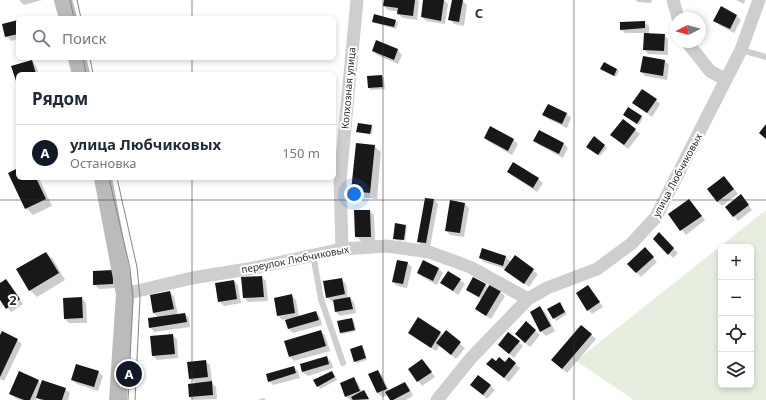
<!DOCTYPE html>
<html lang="ru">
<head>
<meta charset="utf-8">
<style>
  :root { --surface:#fff; --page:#f2f2f3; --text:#1f2937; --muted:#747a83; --line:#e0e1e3; --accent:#111827 }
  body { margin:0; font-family:"Noto Sans",sans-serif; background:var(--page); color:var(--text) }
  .controls { position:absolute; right:12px; bottom:12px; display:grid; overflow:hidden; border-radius:6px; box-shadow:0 2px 6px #0003 }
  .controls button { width:36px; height:36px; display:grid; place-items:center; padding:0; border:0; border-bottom:1px solid var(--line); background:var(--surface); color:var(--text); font:20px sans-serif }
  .compass { position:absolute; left:670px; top:12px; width:36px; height:36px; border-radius:50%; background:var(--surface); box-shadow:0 2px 6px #0003; rotate:264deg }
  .you { position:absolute; left:354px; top:194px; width:14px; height:14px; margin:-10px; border:3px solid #fff; border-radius:50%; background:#1a73e8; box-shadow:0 0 0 6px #1a73e833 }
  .badge { display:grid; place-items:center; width:26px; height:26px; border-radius:50%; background:var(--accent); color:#fff; font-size:13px; font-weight:700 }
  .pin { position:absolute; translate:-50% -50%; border:2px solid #fff; box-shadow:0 1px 4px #0006 }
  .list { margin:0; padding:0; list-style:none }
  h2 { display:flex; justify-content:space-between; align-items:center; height:52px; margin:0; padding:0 16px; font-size:17px }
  h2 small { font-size:13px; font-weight:400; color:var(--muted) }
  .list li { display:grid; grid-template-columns:26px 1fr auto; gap:12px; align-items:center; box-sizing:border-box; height:56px; padding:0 16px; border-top:1px solid var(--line) }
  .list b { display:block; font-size:15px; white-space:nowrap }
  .list p { margin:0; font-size:13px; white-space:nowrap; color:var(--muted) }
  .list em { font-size:13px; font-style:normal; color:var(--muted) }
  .icon { flex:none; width:22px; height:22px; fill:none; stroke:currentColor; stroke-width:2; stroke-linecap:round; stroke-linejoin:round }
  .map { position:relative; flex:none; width:766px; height:400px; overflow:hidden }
  .search { position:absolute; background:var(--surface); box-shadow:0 2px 6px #0003; left:16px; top:16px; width:320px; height:44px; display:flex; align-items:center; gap:10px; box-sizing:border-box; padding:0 14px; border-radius:6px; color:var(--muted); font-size:15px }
  .panel { position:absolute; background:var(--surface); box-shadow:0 2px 6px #0003; left:16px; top:72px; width:320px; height:108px; border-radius:6px }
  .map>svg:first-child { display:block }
  .green { fill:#e7eedf; fill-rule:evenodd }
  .shadow { fill:#0003 }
  .building { fill:#181818 }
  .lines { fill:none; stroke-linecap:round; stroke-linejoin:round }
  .lane { stroke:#cecece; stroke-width:6 }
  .street { stroke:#cecece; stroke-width:13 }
  .secondary { stroke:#bbb; stroke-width:18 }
  .tram { stroke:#868686; stroke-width:1 }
  .grid { fill:none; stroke:#313131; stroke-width:1; stroke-opacity:0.55 }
  .labels { text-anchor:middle; stroke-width:4; stroke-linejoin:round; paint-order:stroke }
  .street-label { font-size:10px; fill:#313131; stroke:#fff }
  .grid-label { font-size:13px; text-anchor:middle; font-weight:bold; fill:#313131; stroke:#fff; stroke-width:4; stroke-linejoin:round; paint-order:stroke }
</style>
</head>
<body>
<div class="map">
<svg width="766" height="400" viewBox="0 0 766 400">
  <rect width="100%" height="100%" fill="#fff"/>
  <path class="green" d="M 766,210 L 766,400 L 634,400 L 576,361 ZM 721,247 L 751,247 L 751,385 L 721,385 Z"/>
  <path class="shadow" d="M 19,0 L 42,0 L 24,5 Z
    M 385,0 L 418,0 L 419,2 L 417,20 L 403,18 L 398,14 L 399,12 L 388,10 L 384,6 Z
    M 424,0 L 444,0 L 448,4 L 445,24 L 426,21 L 422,17 Z
    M 453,0 L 462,0 L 467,5 L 464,26 L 454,24 L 450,20 Z
    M 635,0 L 652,0 L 651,3 L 638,2 Z
    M 736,0 L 745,0 L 744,4 Z
    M 737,16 L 741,20 L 734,33 L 719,25 L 715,20 Z
    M 18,21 L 18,39 L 11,41 L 6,36 Z
    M 373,21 L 396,21 L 398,23 L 396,29 L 375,23 Z
    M 644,22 L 649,26 L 649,34 L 664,35 L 668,39 L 668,55 L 648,54 L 644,49 L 645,33 L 625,33 L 621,29 Z
    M 377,41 L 398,50 L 402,55 L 398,64 L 377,55 L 373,50 Z
    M 644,57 L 665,61 L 669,65 L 667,80 L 645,76 L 641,72 Z
    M 32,61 L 36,66 L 39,74 L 18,74 L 18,85 L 12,67 Z
    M 602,69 L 617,69 L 619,71 L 616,77 Z
    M 382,76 L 384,78 L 385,89 L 371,90 L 369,88 L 368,77 Z
    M 656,100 L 660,104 L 652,117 L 634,103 Z
    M 548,105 L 567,114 L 571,118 L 567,128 L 548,119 L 544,115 Z
    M 626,116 L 641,117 L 643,118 L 639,125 Z
    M 359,124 L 371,126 L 373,128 L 372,134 L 358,132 L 358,133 L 358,132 Z
    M 635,130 L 640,134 L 628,149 L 616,139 Z
    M 540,131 L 564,144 L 568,148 L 563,158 L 539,145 L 535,141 Z
    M 485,138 L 514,140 L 518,144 L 512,155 L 489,142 Z
    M 595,138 L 607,148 L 600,156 L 590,148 Z
    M 374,146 L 381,152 L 377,199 L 359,197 L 352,190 Z
    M 18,169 L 18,178 L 39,178 L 52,206 L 33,215 L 26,208 L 10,173 Z
    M 509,172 L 538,179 L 543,183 L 537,192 L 513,176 Z
    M 728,181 L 738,194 L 722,206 L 717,201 Z
    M 434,200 L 438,204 L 430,247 L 423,246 L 418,242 Z
    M 689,200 L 705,220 L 686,235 L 670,215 Z
    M 745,200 L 752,210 L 738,221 L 734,216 Z
    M 451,201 L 465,204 L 469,208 L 464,237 L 450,235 L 446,230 Z
    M 370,211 L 374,215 L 375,241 L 361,241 L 356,237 Z
    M 405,226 L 402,241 L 396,240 L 394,238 Z
    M 406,227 L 407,227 L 405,242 L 404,242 Z
    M 659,234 L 678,253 L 673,258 L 654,239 Z
    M 483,249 L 506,257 L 511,262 L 515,257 L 538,274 L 529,287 L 510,274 L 506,269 L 484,262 L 480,258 Z
    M 46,253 L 53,259 L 65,280 L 37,297 L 30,290 Z
    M 649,253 L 657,262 L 641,277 L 628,264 Z
    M 423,261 L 439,269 L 443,273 L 437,285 L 422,277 L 418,273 Z
    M 407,263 L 412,267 L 407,288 L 397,286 L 393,282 Z
    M 112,271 L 117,288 L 99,289 L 94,284 Z
    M 262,277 L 266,281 L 268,301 L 248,302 L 244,298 Z
    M 341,279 L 346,284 L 348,298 L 350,298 L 354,302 L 356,313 L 340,316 L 336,312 L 334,301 L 332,302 L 327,297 Z
    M 460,280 L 465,284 L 458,295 L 442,283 Z
    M 234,281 L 238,285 L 241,303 L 224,306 L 219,301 Z
    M 0,284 L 10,285 L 23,304 L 11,312 L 0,298 Z
    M 485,285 L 489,288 L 490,285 L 505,296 L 491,319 L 476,309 L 482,300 L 472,294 L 467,290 Z
    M 588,286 L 603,307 L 592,314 L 588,310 Z
    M 170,292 L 174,297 L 178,315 L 185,314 L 189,318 L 190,327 L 154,332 L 150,327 L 159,318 L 153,312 Z
    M 292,296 L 296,300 L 299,317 L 316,312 L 320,317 L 322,325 L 293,333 L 289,329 L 286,319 L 282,320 L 278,315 Z
    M 82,298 L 86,303 L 87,323 L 69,323 L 65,319 L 64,299 Z
    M 561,305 L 567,314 L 556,321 L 549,309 Z
    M 540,307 L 545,312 L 555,331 L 546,336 L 541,331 Z
    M 352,319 L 354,321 L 356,331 L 342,334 L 340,333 Z
    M 526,323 L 540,335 L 530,347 L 520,338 Z
    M 582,326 L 596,339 L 567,373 L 557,364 Z
    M 321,331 L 325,335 L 330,351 L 294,361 L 290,357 Z
    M 446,332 L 465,348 L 456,359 L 440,345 L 436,351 L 414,337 L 409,333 L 440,333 L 443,336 Z
    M 172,335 L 177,339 L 178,358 L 157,360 L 153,356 Z
    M 0,338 L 17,340 L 22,344 L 4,381 L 0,379 Z
    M 519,342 L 523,346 L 514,358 L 503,349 Z
    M 362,347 L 364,349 L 367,360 L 357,363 L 355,361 Z
    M 326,357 L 331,361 L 333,368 L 308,376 L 303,372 L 301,365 Z
    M 509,359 L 520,368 L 509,382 L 492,368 L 496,362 L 505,363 Z
    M 422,360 L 435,377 L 422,386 L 409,369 Z
    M 205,361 L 210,365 L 212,381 L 210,381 L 216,387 L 217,399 L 193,400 L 190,397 L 196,384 L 190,378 Z
    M 294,367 L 298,371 L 300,378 L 273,385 L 269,381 Z
    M 378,371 L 382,375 L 389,391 L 404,383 L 409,387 L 413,396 L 406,400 L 391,400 L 388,395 L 382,397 L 378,393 L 370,374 Z
    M 98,372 L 103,376 L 98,391 L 77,384 L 72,380 Z
    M 332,372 L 337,380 L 320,389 L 315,381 Z
    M 354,378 L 358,383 L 362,392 L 364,391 L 366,393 L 369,400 L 350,400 L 346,396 Z
    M 38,381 L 41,384 L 65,389 L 70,393 L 68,400 L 40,400 L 37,397 L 36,400 L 20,400 L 15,398 L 10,393 Z
    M 490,385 L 495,390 L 487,399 L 476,389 Z
    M 264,398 L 266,400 L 258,400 Z"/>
  <path class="building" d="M 384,0 L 415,0 L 413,16 L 397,14 L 398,8 L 383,6 Z
    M 423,0 L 444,0 L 441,21 L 421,17 Z
    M 452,0 L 463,0 L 459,22 L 448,20 Z
    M 721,6 L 737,15 L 730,29 L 713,21 Z
    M 374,14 L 396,20 L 394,27 L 372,22 Z
    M 18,20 L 18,34 L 5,37 L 2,24 Z
    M 645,21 L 645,28 L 620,30 L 620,22 Z
    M 644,33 L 665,34 L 664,51 L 643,50 Z
    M 376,40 L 398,49 L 394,60 L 372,51 Z
    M 643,56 L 665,60 L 663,76 L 640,72 Z
    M 32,60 L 36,74 L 18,74 L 18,87 L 11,66 Z
    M 604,62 L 617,69 L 614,76 L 600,69 Z
    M 382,75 L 383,87 L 368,88 L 367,76 Z
    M 642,89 L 657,99 L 647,113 L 632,103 Z
    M 548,104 L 567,113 L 562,124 L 542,115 Z
    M 628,107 L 642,116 L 637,124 L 623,115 Z
    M 623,119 L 636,129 L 624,145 L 610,135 Z
    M 358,123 L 372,125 L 370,134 L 356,132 Z
    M 766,124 L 766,139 L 759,133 Z
    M 490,126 L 514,139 L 508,151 L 484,138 Z
    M 539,130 L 564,143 L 559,154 L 533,141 Z
    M 594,136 L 605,145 L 598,155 L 586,147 Z
    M 356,143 L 375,145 L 370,193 L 351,191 Z
    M 513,162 L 539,178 L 533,188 L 507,172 Z
    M 18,168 L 18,178 L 36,178 L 46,199 L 25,209 L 8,173 Z
    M 724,176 L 734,189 L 717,202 L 707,189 Z
    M 741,194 L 749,205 L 733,217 L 725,207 Z
    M 425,198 L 434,199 L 426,243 L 417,242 Z
    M 689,199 L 702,216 L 680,231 L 668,214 Z
    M 450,200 L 465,203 L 460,233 L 445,231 Z
    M 354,210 L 370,210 L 371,237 L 355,237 Z
    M 395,223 L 406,225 L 404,240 L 393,239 Z
    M 659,232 L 674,248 L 668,255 L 653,239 Z
    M 645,247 L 654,257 L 636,273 L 627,264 Z
    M 482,248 L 506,256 L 503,266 L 479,258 Z
    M 46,252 L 59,273 L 29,291 L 16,269 Z
    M 515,255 L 534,269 L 524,284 L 504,270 Z
    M 397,260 L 408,262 L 403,284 L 392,282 Z
    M 423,260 L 439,268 L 433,281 L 417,273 Z
    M 113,270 L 113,284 L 93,285 L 93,271 Z
    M 448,271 L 461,279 L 453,291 L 440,283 Z
    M 262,276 L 264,297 L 243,298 L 241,277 Z
    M 473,277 L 486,284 L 479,297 L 466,290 Z
    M 342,278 L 345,294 L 326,298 L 323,281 Z
    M 6,279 L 20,299 L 6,309 L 0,300 L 0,283 Z
    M 234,280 L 237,299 L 218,302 L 215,283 Z
    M 490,284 L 501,291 L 486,316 L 475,309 Z
    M 588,285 L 600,302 L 587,311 L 576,293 Z
    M 170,291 L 174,309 L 153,313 L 150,295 Z
    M 292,294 L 295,313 L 277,316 L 274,298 Z
    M 82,297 L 83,318 L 64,319 L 63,298 Z
    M 350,297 L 353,309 L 335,312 L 333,300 Z
    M 560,302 L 565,312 L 553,319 L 547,309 Z
    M 540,306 L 551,326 L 540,332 L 530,312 Z
    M 316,311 L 319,320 L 288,329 L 285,320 Z
    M 185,313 L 187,322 L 149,328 L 148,318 Z
    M 418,317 L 441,332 L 431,348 L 408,333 Z
    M 352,318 L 355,330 L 340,333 L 337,321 Z
    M 526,321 L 536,330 L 525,343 L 515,334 Z
    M 581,325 L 592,334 L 562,369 L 551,360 Z
    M 321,330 L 326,346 L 289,357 L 284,341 Z
    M 446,330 L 461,342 L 451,355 L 436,343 Z
    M 2,331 L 18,339 L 0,377 L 0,335 Z
    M 508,332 L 520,341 L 509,354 L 498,345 Z
    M 173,334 L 175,354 L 152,356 L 150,336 Z
    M 362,345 L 366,358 L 354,362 L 350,349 Z
    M 327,356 L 329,364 L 302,372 L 300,364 Z
    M 499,357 L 505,362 L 509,357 L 516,363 L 504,378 L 486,364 L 492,358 L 496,361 Z
    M 422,359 L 432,372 L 417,382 L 408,369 Z
    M 206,360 L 208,377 L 189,379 L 187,362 Z
    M 76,364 L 99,371 L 94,387 L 71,380 Z
    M 294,366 L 296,373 L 268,382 L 266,374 Z
    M 378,370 L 387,389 L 377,393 L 368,374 Z
    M 19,371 L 39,380 L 30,400 L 24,400 L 9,394 Z
    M 332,371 L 335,377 L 317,387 L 313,380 Z
    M 478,375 L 491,385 L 483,395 L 470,385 Z
    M 354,377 L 360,391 L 345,397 L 340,383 Z
    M 42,380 L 66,388 L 62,400 L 44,400 L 36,398 Z
    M 212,381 L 213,395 L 189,397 L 188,384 Z
    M 405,382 L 410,391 L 393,400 L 390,400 L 385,392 Z
    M 364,390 L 369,399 L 353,400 L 351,397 Z"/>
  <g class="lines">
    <path class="lane" d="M 741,50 L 766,57
      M 313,255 L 321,299 L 343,363"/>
    <path class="street" d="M 673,0 L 678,18
      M 687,42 L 710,71 L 726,80
      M 342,249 L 340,180 L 357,0
      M 125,294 L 192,278 L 254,268 L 342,249 L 387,246 L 429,252 L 470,267 L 528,299
      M 437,400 L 471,358 L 528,299 L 547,288 L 597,269 L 631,244 L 656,217 L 741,50 L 759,0"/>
    <path class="secondary" d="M 63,0 L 68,18
      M 77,58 L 81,74
      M 103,178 L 125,294 L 118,400"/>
    <path class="tram" d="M 70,0 L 74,18
      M 77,0 L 81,18
      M 83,58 L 86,74
      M 90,58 L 93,74
      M 109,178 L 130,268 L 133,299 L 128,400
      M 117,178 L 137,267 L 140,298 L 135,400"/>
  </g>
  <path class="grid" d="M 192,0 L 192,18M 383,0 L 383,400M 574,0 L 574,400M 192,58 L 192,74M 192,178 L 192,400M 0,200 L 766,200"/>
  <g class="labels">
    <g class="street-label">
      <text transform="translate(348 88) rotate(-85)" y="4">Колхозная улица</text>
      <text transform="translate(677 175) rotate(-62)" y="4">улица Любчиковых</text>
      <text transform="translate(295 259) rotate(-11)" y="4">переулок Любчиковых</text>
    </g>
  </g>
  <g class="grid-label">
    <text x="479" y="18">C</text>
    <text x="13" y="305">2</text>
  </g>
</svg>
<div class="controls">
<button>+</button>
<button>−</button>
<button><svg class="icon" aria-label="locate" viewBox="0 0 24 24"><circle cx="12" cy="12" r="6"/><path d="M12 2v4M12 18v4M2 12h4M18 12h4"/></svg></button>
<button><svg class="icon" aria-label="layers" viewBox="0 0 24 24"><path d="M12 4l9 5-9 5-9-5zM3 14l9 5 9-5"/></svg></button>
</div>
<svg class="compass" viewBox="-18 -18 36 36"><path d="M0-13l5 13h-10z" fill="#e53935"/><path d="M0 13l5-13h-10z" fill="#747a83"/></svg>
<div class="you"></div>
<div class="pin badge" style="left:129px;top:374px">A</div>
<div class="search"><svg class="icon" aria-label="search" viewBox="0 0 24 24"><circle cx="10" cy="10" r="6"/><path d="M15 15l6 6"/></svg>Поиск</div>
<section class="panel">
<h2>Рядом<small></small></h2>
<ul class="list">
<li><span class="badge">A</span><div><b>улица Любчиковых</b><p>Остановка</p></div><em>150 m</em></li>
</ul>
</section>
</div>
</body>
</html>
